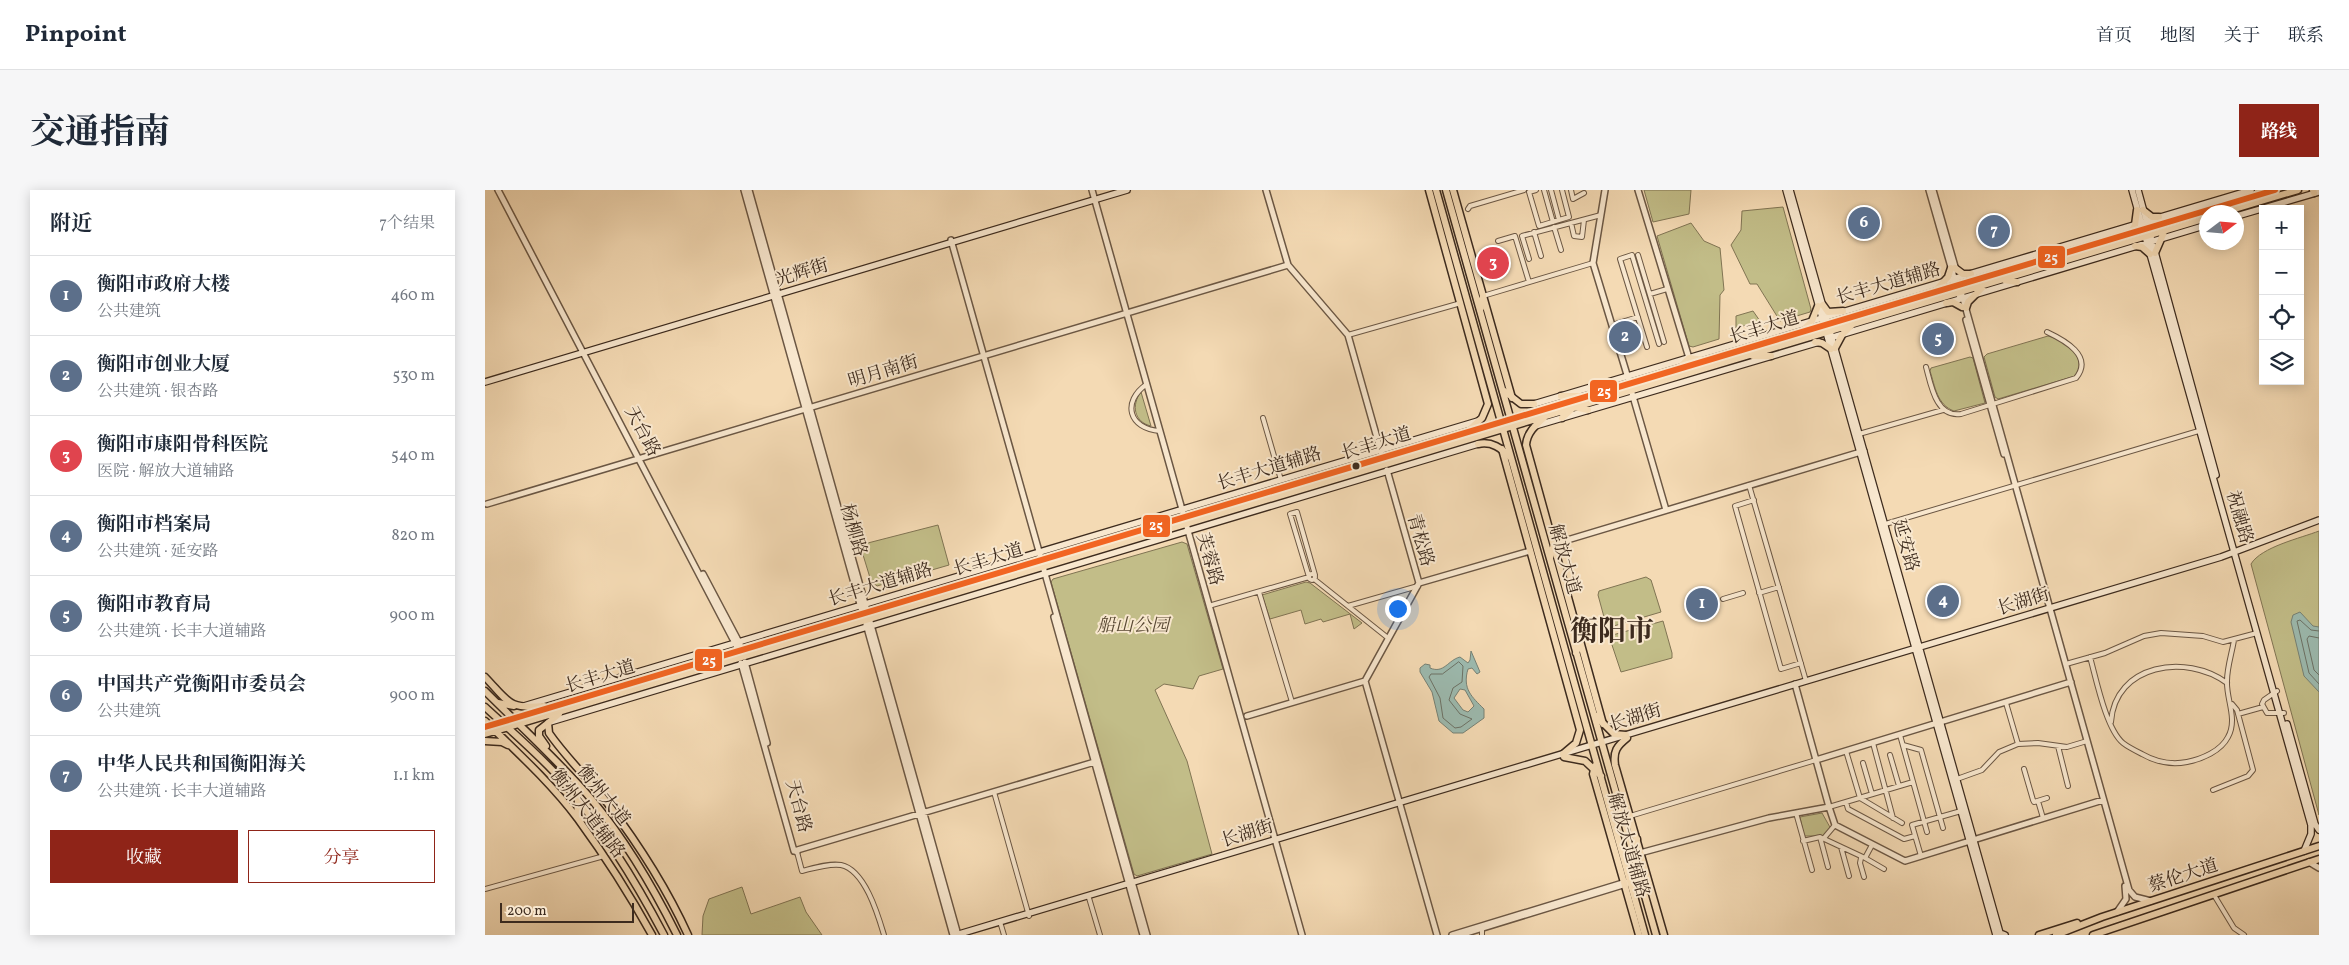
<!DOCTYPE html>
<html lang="zh">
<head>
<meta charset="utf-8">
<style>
  :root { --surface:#fff; --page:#f6f6f7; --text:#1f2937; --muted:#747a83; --line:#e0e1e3; --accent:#8f2418 }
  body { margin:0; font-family:Vollkorn,"Noto Serif SC",serif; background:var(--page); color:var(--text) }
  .controls { position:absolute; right:15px; top:15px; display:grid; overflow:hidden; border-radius:0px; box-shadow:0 2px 12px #0003 }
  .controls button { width:45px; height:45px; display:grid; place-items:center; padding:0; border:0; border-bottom:1px solid var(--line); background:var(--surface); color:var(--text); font:25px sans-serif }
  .compass { position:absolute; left:1714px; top:15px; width:45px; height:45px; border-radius:50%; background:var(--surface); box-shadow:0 2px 12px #0003; rotate:74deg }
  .scale { position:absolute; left:15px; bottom:12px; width:134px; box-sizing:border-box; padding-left:5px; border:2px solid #3d2b1e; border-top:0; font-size:14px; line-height:18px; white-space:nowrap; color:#3d2b1e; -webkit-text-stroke:4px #f8e7ce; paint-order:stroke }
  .you { position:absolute; left:912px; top:418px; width:18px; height:18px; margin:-12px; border:4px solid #fff; border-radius:50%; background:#1a73e8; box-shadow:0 0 0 8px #1a73e833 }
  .badge { display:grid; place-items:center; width:32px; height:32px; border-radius:50%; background:var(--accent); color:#fff; font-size:16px; font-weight:700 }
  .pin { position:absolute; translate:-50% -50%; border:2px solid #fff; box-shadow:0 1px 5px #0006 }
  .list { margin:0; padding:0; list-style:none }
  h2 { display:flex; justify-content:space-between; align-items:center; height:65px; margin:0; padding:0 20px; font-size:21px }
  h2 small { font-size:16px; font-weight:400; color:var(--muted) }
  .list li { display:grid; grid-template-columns:32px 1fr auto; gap:15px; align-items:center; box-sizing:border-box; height:80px; padding:0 20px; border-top:1px solid var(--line) }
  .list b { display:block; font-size:19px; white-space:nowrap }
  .list p { margin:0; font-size:16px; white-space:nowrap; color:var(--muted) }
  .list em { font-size:16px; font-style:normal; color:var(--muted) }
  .actions { display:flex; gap:10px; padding:15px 20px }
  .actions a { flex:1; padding:11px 0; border:1px solid var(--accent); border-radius:0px; text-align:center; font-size:18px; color:var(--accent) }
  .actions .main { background:var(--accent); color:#fff }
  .icon { flex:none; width:28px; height:28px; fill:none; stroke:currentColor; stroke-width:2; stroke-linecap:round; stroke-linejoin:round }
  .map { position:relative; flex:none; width:1834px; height:745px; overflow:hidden; border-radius:0px }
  header { display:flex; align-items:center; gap:30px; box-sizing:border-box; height:70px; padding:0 25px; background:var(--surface); border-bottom:1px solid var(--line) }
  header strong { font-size:24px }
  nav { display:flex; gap:28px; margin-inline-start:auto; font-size:18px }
  .intro { display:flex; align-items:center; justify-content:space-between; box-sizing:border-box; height:120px; padding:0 30px }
  h1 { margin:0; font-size:35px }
  .button { padding:12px 22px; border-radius:0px; background:var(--accent); color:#fff; font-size:18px; font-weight:700 }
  main { display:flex; gap:30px; padding:0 30px }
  aside { flex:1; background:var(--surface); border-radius:0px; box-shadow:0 2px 12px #0003 }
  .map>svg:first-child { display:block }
  .green { fill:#c2bd88; stroke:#807453 }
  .water { fill:#9cbaaf; stroke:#768175; fill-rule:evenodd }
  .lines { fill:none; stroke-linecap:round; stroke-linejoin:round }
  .shore { stroke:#6c7266; stroke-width:1 }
  .minor-casing { stroke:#6b5744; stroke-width:6 }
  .tertiary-casing { stroke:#6b5744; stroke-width:8 }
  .secondary-casing { stroke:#3d2b1e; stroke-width:8 }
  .primary-casing { stroke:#3d2b1e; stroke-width:9 }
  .trunk-casing { stroke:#3d2b1e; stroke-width:9 }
  .minor { stroke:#f8e7ce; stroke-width:4 }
  .tertiary { stroke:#f8e7ce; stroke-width:5 }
  .secondary { stroke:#f8e7ce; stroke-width:5.5 }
  .primary { stroke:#f4dab4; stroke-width:6 }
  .trunk { stroke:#f4dab4; stroke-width:6 }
  .bus-1-casing { stroke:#f8e7ce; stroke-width:10 }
  .bus-1 { stroke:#f26522; stroke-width:6 }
  .bus-dot { fill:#3d2b1e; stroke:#f8e7ce; stroke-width:2 }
  .labels { text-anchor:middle; stroke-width:4; stroke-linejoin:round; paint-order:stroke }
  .street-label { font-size:18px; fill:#3d2b1e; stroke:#f8e7ce }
  .park-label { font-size:18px; font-style:italic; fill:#584833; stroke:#f8e7ce }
  .town-label { font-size:28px; font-weight:bold; fill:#3d2b1e; stroke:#f8e7ce }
  .line-badge { stroke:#f8e7ce; stroke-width:2 }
  .badge-label { font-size:14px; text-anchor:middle; font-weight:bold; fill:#fff }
</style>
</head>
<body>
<header>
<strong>Pinpoint</strong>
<nav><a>首页</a><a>地图</a><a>关于</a><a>联系</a></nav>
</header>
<div class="intro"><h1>交通指南</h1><a class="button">路线</a></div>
<main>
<aside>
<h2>附近<small>7个结果</small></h2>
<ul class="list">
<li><span class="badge" style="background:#5c6f8a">1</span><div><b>衡阳市政府大楼</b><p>公共建筑</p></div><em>460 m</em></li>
<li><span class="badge" style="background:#5c6f8a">2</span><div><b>衡阳市创业大厦</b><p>公共建筑 · 银杏路</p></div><em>530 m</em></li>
<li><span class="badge" style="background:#e0444e">3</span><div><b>衡阳市康阳骨科医院</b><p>医院 · 解放大道辅路</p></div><em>540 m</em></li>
<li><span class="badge" style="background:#5c6f8a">4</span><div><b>衡阳市档案局</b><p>公共建筑 · 延安路</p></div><em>820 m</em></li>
<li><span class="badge" style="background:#5c6f8a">5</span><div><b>衡阳市教育局</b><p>公共建筑 · 长丰大道辅路</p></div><em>900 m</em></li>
<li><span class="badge" style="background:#5c6f8a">6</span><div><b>中国共产党衡阳市委员会</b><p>公共建筑</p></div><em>900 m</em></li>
<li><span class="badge" style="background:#5c6f8a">7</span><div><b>中华人民共和国衡阳海关</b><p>公共建筑 · 长丰大道辅路</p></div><em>1.1 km</em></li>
</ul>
<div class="actions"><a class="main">收藏</a><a>分享</a></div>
</aside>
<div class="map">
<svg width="1834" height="745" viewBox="0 0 1834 745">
  <rect width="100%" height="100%" fill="#f4dab4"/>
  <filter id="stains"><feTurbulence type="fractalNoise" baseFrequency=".004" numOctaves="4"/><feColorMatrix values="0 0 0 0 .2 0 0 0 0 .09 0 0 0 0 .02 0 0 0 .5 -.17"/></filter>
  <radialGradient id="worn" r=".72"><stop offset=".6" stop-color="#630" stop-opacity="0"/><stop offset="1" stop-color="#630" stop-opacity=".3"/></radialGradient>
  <path class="green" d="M 1159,0 L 1206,0 L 1204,24 L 1168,32 Z
    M 1298,17 L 1326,119 L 1325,122 L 1295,131 L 1272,94 L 1265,94 L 1246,55 L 1256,40 L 1257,21 Z
    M 1206,33 L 1219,51 L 1235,58 L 1239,100 L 1235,105 L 1234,149 L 1208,157 L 1204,156 L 1172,46 Z
    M 1268,121 L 1275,131 L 1251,138 L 1251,126 Z
    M 1563,146 C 1580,150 1604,168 1590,186 L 1513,209 L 1510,207 L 1499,167 L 1502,164 Z
    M 1485,167 L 1488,168 L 1500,213 L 1469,221 C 1452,215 1450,196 1445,181 L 1446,178 Z
    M 656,202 L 666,236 C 649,232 646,215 656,202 Z
    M 453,335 L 464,375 L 392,396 L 386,391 L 375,355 Z
    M 1834,341 L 1834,625 L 1766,374 C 1776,357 1816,348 1834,341 Z
    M 697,352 L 702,354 L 738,479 L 714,486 L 708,499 L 679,494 L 670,500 L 702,571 L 727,664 L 652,686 L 649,684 L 566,392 L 568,389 Z
    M 1161,387 L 1166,390 L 1176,422 L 1122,438 L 1113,405 L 1114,401 Z
    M 821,392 L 825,393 L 877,433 L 869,439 L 865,424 L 838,432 L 836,429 L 820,434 L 816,420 L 785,429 L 777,405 Z
    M 1178,431 L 1187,463 L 1187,468 L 1136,482 L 1124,446 Z
    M 1337,623 L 1346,639 L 1339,646 L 1319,646 L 1315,627 Z
    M 257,697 L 266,724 L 315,707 L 321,722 L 337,745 L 217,745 L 218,726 L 224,709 Z"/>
  <path class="water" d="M 1815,422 L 1828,436 L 1834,437 L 1834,502 L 1819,486 L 1806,432 L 1808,425 Z
    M 986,461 L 995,482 L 992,484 L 987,478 L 983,479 C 977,499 987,507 999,519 L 999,528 L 978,543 L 968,543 L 954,531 L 947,502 L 935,482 L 935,478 L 940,474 L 945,475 L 945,478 C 959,484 963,470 975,467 L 983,473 L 985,470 ZM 975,499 L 980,500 L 989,516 L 983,522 L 978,520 L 969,508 Z"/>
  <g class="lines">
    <path class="shore" d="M 1834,441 L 1826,440 L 1815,430 L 1812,431 L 1824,483 L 1834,494
      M 1834,448 L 1824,446 L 1822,449 L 1829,480 L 1834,485
      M 974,472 L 978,476 L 977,492 L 968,498 L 964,510 L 975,524 L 987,529 L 976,537 L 970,538 L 958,528 L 955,508 L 944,487 L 946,484 L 957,484 Z"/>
    <g class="minor-casing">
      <path id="minor" d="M 1051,0 L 1044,2 L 1054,36 L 1084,27 L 1077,0
        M 1059,0 L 1068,32
        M 1066,0 L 1074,30
        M 1086,0 L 1088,9 L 1099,3
        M 983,19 L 985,16 L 1039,0
        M 1086,33 L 1089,46 L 1097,47 L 1099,30
        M 1069,37 L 1076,60
        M 1049,42 L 1056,66
        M 1013,51 L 1030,46 L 1044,92
        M 1153,65 L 1179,152
        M 1044,69 L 1037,46 L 1116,25
        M 1165,104 L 1182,99
        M 998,106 L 1108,73
        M 1127,135 L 1153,127
        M 863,145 L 976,113
        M 1162,157 L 1135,69 L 1147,65 L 1174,154
        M 1441,177 C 1446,195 1451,228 1476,224 L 1591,188 C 1609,166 1579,150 1562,142
        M 662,194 C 636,212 644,239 675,241
        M 778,228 L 796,290
        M 1374,244 L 1458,220
        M 1264,295 L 1321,491
        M 1269,310 L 1250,316 L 1296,479 L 1316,473
        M 1397,335 L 1717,240
        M824 387a3 3 0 1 1 6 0a3 3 0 1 1-6 0Z
        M 829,389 L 903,448
        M 774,402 L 807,512
        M 1274,403 L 1294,397
        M 1238,409 L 1258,403
        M 727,415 L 824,387 L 805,324 L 812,322 L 830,385
        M 863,416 L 933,396
        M 1605,467 C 1611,488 1621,539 1638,553 C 1643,557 1651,561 1657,564 C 1671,572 1686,575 1702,572 C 1717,569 1736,561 1743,547 C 1753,529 1741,509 1742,491 C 1742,477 1747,463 1749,450
        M 1581,474 L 1620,463 L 1659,446 L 1676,443 L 1718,446 L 1738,452 L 1772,443
        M 1792,501 L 1779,510 L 1777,514 L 1782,523 L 1799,523
        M 1521,513 L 1533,554
        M 1753,524 L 1778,517
        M 1626,532 C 1630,474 1701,463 1742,493
        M 1415,545 L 1442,642
        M 1388,553 L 1408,628
        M 1418,555 L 1436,560 L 1458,638
        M 1573,556 L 1583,596
        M 1361,561 L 1375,608 L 1417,633
        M 1405,565 L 1414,596
        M 1378,573 L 1387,604
        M 1539,579 L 1548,610 L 1549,612 L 1562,608
        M 1472,589 L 1497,580 L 1514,562 L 1533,554 L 1553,553 L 1582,557 L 1602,551
        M 1728,600 L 1763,586 L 1768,580 L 1752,520 L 1747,514
        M 509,602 L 544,726
        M 1553,611 L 1558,628
        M 1361,612 L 1363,619 L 1419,649 L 1430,646
        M 1344,617 L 1428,592
        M 1311,623 L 1327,680
        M 1145,626 L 1331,570
        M 1335,647 L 1343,677
        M 1339,648 L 1350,635
        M 1318,651 L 1335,647 L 1380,668 L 1387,655
        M 1356,657 L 1364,686
        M 312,662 L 317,681 C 329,678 344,673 356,675 C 380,680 393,725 399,745
        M 1436,666 L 1427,635 L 1476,621
        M 1376,668 L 1375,673 L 1379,687
        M 1380,668 L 1399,679
        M 0,699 L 119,666
        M 1729,705 L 1749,738 L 1759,745
        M 604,708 L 615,745
        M 516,735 L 519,745
        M 997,738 L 997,745"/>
    </g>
    <g class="tertiary-casing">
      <path id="tertiary" d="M 13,0 L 251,455 L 254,464
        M 259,0 L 378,425
        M 264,0 L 473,745
        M 607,0 L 817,745
        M 781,0 L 803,75 L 863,145 L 896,262
        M 1120,0 L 1108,73 L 1143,188
        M 1153,0 L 1204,168
        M 1444,0 L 1474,105
        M 1448,0 L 1471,80
        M 466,50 L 557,372
        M 1477,105 L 1644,700 L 1650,707 L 1666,711
        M 1481,130 L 1519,264
        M 1147,203 L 1181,320
        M 902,280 L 934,393 L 880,491 L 952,745
        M 2,314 L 803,75
        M 1069,354 L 1379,261
        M 559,380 L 662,745
        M 218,384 L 255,454 L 257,464
        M 934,393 L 1045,361
        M 569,427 L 658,745
        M 381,434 L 468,745
        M 260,472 L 282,553
        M 256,473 L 309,661 L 312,662
        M 1310,494 L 1344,617
        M 762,526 L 880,491
        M 1331,570 L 1586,492
        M 309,661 L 613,571
        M 1155,663 L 1284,628 L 1344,617 L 1350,635 L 1420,671 L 1618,610
        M 1824,672 L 1834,678
        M 1632,722 L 1641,709 L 1640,696
        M 967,745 L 1141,692
        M 975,745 L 1141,694"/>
    </g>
    <g class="secondary-casing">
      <path id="secondary" d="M 1301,0 L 1511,745
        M 1305,0 L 1515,743 L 1520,745
        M 1647,0 L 1826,635 L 1826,644 L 1819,661
        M 1653,0 L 1731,285
        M 1752,26 L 1834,2
        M 1345,148 L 1722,35
        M 0,192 L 642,0
        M 1049,214 L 1766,0
        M 1050,236 L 1334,152
        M 39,516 L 993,231
        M 65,532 L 993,254
        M 1802,534 L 1830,634 L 1834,640
        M 471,745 L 1736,367 L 1834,330"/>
    </g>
    <g class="primary-casing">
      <path id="primary" d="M 944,0 L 1003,214 L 997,228 L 985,239
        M 968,0 L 1027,208
        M 1828,0 L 1829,3
        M 1658,20 L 1667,27 L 1674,27
        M 1739,22 L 1813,0
        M 1645,44 L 1650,35 L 1652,20
        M 1650,56 L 1657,57 L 1665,64
        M 1670,63 L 1680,40
        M 1470,78 L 1478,84 L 1486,84
        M 1519,90 L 1532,92
        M 1450,101 L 1463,87 L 1466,78
        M 1461,113 L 1468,112 L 1477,117
        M 1338,115 L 1343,122 L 1358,121
        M 1481,118 L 1483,112 L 1499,96
        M 1316,142 L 1327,131 L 1333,116
        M 1330,152 L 1337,153 L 1346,159
        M 1350,158 L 1357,145 L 1367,135
        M 1268,166 L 1286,166
        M 1195,177 L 1204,168 L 1219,170
        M 1076,206 L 1094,206
        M 1061,226 C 1051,235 1042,242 1041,255 L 1118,534
        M 1077,228 L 1089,217 L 1103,220
        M 1017,259 L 1095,540 L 1091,553 L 1078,564
        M 0,487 C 23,511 23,520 59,516
        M 74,524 L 63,533 L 64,543 C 82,569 105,590 123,614 C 154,655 182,699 203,745
        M 0,531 C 32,562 66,593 93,629 C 120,666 145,705 167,745
        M 0,537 L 1790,0
        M 0,544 L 1722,28
        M 1142,548 C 1132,556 1128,561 1130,575 L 1179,745
        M 0,551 L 17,552 L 23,555
        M 1110,576 L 1108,584 L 1154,745"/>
    </g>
    <g class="trunk-casing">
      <path id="trunk" d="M 951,0 L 1160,745
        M 961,0 L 1171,745
        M 996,118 L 998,106
        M 1018,200 L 1036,214 L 1049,214
        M 993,254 C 1007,251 1016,258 1026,268
        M 1065,368 L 1069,354
        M 1091,463 L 1095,452
        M 0,501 C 36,537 74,571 107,610 C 141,651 168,697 192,745
        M 13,513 L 29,516
        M 0,517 C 27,542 56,566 80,594 C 119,640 151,692 179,745
        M 1111,526 L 1129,544 L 1141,545
        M 61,556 L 54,546 L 54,540 L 63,533
        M 1079,567 L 1100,571 L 1116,586
        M 93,610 L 92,627 L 107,630
        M 1152,649 L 1149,665 L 1155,663
        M 1554,745 L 1592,733
        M 1571,745 L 1617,727 L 1834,656
        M 1608,745 L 1834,669"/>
    </g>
    <use href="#minor" class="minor"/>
    <use href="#tertiary" class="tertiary"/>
    <use href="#secondary" class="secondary"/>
    <use href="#primary" class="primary"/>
    <use href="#trunk" class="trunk"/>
    <g class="bus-1-casing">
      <path id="bus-1" d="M 0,537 L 1790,0"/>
    </g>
    <use href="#bus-1" class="bus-1"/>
  </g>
  <circle class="bus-dot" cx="871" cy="276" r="4.5"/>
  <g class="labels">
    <g class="street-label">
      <text transform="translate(317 82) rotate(-17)" y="6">光辉街</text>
      <text transform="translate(1403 93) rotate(-16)" y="6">长丰大道辅路</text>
      <text transform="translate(1279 137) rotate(-17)" y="6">长丰大道</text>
      <text transform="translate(398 181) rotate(-17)" y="6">明月南街</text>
      <text transform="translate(158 241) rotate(62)" y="6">天台路</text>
      <text transform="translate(891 253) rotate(-17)" y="6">长丰大道</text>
      <text transform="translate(784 278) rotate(-17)" y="6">长丰大道辅路</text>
      <text transform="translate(1755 327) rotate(74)" y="6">祝融路</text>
      <text transform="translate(369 340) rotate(74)" y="6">杨柳路</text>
      <text transform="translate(936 350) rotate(74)" y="6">青松路</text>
      <text transform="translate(1421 355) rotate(74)" y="6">延安路</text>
      <text transform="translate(503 369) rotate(-17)" y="6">长丰大道</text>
      <text transform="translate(725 369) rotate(74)" y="6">芙蓉路</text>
      <text transform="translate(1080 369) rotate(74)" y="6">解放大道</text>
      <text transform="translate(395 394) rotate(-17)" y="6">长丰大道辅路</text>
      <text transform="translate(1538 411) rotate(-17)" y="6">长湖街</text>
      <text transform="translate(115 486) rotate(-17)" y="6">长丰大道</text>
      <text transform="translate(1150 527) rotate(-17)" y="6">长湖街</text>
      <text transform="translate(119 605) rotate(51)" y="6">衡州大道</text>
      <text transform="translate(314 616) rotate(75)" y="6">天台路</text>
      <text transform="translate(103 623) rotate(52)" y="6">衡州大道辅路</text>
      <text transform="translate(762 643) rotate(-17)" y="6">长湖街</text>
      <text transform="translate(1144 655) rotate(74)" y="6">解放大道辅路</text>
      <text transform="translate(1698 685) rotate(-18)" y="6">蔡伦大道</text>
    </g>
    <g class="park-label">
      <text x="648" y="441">船山公园</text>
    </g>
    <g class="town-label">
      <text x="1127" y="450">衡阳市</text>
    </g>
  </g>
  <g class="line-badge">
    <rect x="1552" y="55" width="29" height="24" rx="5" fill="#f26522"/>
    <rect x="1104" y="189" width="29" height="24" rx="5" fill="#f26522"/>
    <rect x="657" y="324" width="29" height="24" rx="5" fill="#f26522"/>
    <rect x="209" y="458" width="29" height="24" rx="5" fill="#f26522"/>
  </g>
  <g class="badge-label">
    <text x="1566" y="72">25</text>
    <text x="1119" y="206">25</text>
    <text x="671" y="340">25</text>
    <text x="224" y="475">25</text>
  </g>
  <rect width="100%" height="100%" filter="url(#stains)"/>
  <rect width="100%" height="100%" fill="url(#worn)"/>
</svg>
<div class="controls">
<button>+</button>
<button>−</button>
<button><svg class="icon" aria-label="locate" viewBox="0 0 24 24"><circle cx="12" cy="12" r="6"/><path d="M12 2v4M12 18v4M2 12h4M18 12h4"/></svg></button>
<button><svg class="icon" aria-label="layers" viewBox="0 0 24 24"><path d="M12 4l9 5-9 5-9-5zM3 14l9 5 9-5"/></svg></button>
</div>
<svg class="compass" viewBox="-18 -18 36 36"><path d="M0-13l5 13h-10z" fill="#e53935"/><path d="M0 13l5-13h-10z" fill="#747a83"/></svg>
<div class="scale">200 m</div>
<div class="you"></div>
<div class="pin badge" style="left:1217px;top:414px;background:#5c6f8a">1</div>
<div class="pin badge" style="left:1140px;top:147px;background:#5c6f8a">2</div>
<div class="pin badge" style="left:1008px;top:73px;background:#e0444e">3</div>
<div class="pin badge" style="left:1458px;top:411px;background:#5c6f8a">4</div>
<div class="pin badge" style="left:1453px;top:149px;background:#5c6f8a">5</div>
<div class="pin badge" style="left:1379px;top:33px;background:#5c6f8a">6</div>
<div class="pin badge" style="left:1509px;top:41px;background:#5c6f8a">7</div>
</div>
</main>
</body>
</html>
